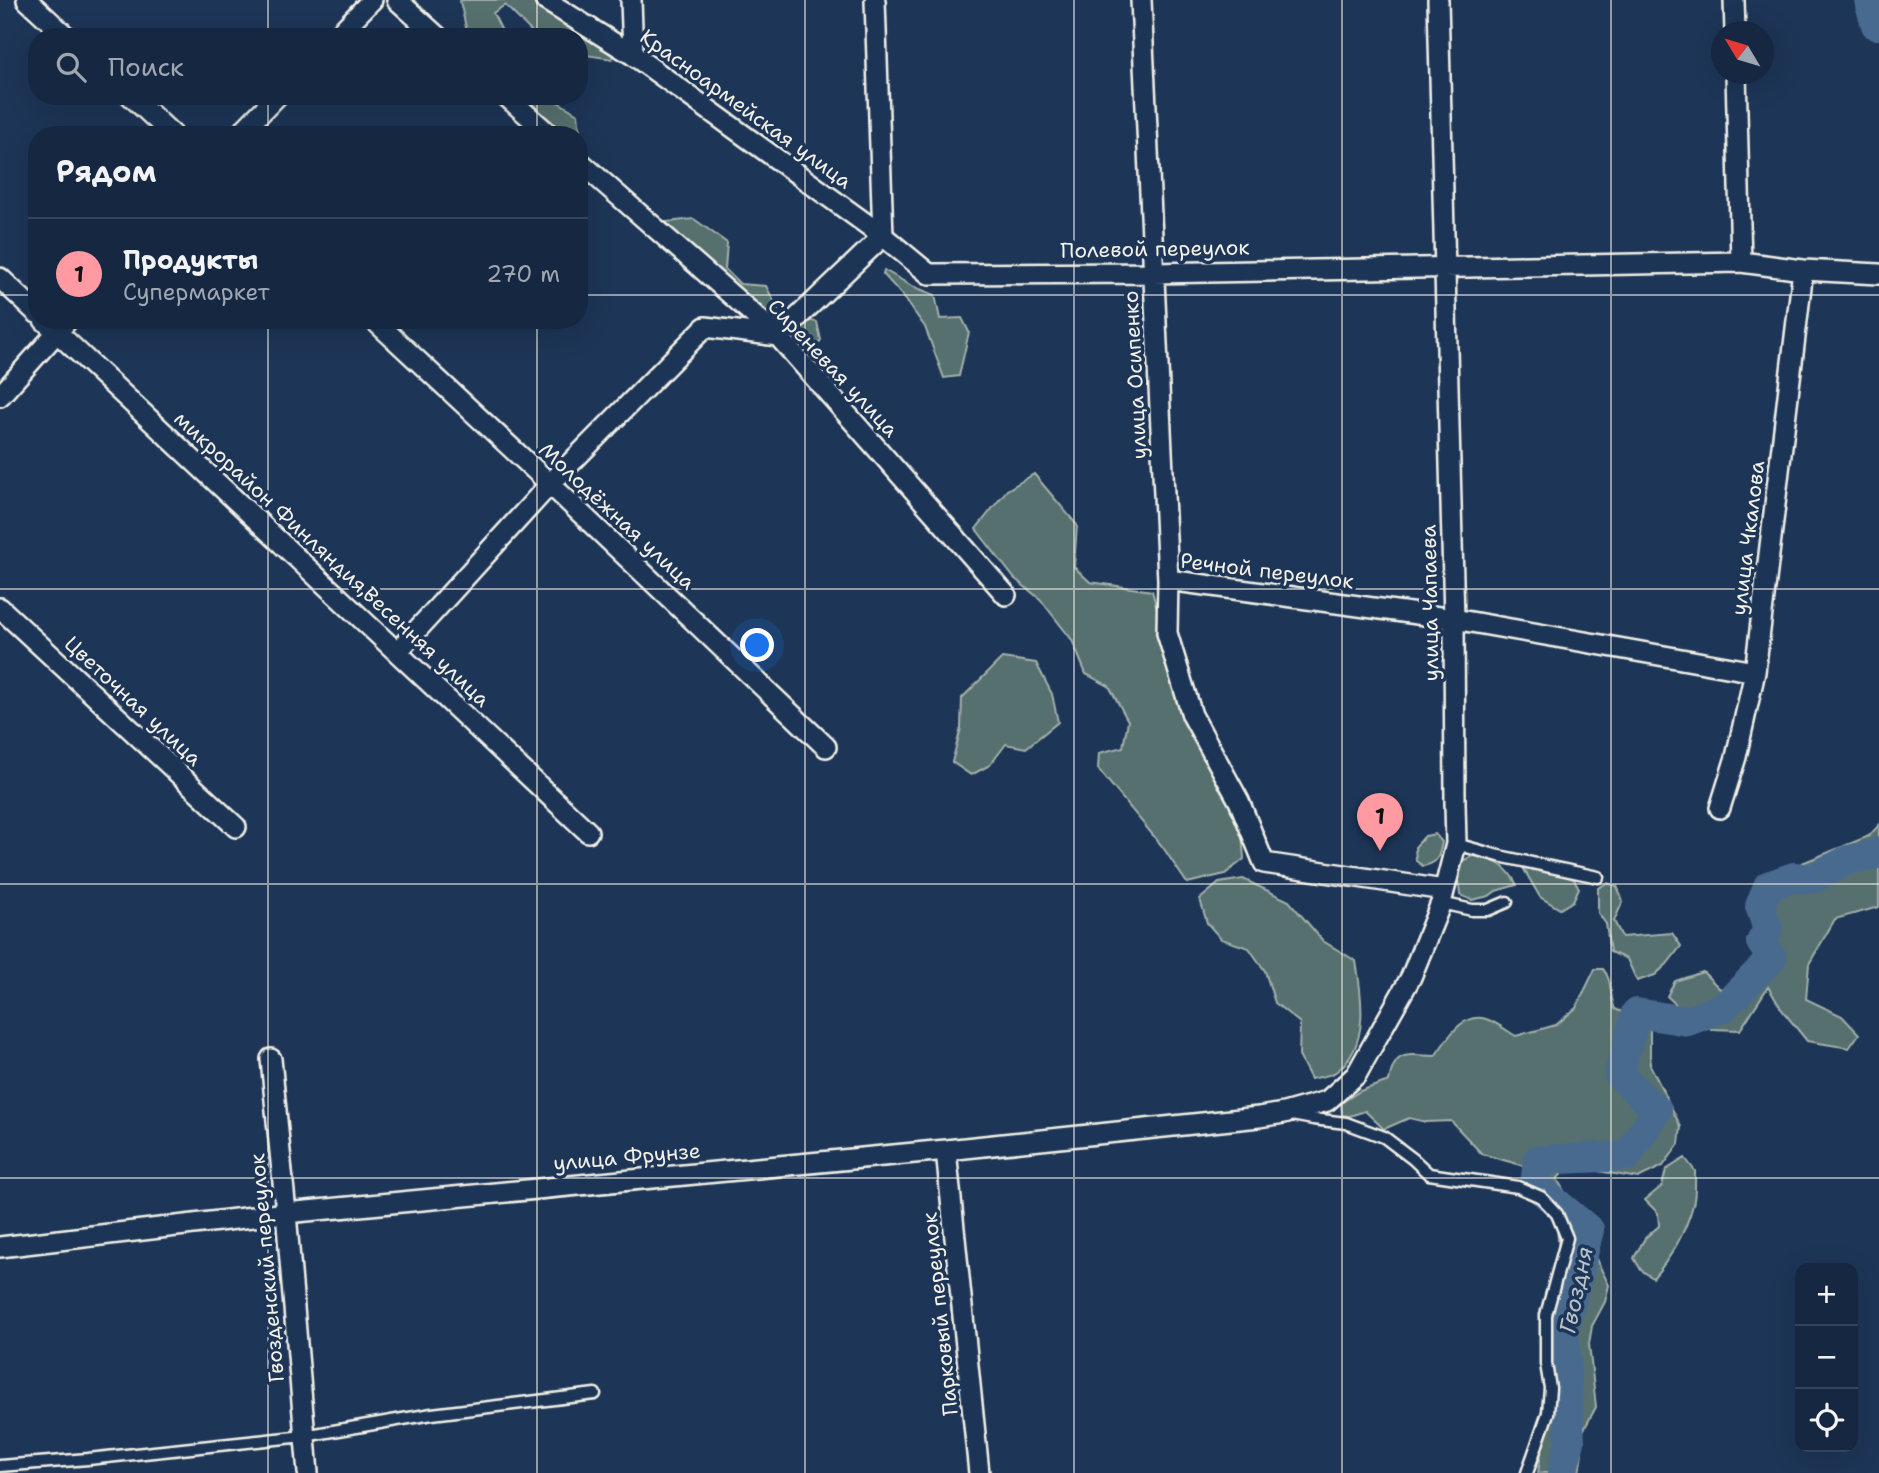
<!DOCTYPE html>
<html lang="ru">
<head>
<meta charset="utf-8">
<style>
  :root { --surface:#162841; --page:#23344c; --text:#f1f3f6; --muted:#9ea6b1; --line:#35445a; --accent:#ff9aa2 }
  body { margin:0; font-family:"Shantell Sans",sans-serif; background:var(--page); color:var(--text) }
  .controls { position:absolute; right:21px; bottom:21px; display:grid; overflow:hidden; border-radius:14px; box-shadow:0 7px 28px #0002 }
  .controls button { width:63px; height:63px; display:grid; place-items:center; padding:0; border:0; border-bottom:2px solid var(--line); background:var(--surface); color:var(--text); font:35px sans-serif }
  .compass { position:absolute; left:1711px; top:21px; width:63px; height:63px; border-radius:50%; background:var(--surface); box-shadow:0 7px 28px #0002; rotate:308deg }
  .you { position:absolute; left:758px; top:646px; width:24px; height:24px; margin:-18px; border:5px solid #fff; border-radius:50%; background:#1a73e8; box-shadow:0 0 0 10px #1a73e833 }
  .badge { display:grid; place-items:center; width:46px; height:46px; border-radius:50%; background:var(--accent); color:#111; font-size:23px; font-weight:700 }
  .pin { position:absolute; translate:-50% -58px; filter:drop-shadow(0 2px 4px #0008) }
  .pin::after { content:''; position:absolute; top:37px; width:24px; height:21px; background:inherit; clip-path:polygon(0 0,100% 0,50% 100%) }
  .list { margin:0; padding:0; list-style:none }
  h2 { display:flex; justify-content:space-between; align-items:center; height:91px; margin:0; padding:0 28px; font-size:30px }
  h2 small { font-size:23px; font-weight:400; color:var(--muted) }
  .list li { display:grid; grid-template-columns:46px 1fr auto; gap:21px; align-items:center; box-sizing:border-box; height:112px; padding:0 28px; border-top:2px solid var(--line) }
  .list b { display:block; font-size:26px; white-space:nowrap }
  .list p { margin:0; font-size:23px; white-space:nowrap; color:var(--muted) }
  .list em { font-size:23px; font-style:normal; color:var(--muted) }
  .icon { flex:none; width:38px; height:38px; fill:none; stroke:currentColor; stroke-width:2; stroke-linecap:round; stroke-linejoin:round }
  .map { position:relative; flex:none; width:1879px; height:1473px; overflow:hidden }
  .search { position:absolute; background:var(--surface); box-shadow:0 7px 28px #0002; left:28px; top:28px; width:560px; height:77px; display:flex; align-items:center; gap:18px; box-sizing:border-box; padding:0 24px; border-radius:28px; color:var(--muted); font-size:26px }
  .panel { position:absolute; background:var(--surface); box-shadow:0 7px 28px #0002; left:28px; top:126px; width:560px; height:203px; border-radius:28px }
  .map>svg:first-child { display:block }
  .green { fill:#54706e; stroke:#a4b0ab; stroke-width:2 }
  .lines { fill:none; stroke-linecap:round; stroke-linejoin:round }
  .river { stroke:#496a8f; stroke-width:30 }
  .service-casing { stroke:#f4f1e8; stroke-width:15 }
  .minor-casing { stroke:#f4f1e8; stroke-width:24 }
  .service { stroke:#1d3557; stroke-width:10 }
  .minor { stroke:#1d3557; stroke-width:19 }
  .grid { fill:none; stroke:#f4f1e8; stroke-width:2; stroke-opacity:0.55 }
  .labels { text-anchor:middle; stroke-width:7; stroke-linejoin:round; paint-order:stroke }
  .street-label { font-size:21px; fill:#f4f1e8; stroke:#1d3557 }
  .water-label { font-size:23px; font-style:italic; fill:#b8c2c9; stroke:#1d3557 }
</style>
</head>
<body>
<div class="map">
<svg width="1879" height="1473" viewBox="0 0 1879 1473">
  <rect width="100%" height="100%" fill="#1d3557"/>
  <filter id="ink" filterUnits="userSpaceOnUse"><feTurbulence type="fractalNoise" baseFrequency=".0143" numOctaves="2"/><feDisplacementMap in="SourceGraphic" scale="14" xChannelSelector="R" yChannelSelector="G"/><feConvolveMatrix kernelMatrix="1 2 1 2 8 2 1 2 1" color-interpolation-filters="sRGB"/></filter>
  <g filter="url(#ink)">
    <path class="green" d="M 463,0 L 533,0 L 574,20 L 615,47 L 612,59 L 579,54 L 579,37 L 537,37 L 505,5 L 493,13 L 505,37 L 470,37 L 467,32 L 460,1 Z
      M 526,96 L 555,96 L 558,102 L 578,114 L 582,147 L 579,145 L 579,135 L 562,135 L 553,129 Z
      M 694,219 L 727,243 L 725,269 L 740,284 L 766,286 L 778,309 L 763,313 L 693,255 L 666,222 Z
      M 884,270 L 912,286 L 935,295 L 940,319 L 962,318 L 969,332 L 959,376 L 944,378 L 925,327 L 902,295 L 883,274 Z
      M 800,319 L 817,322 L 821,340 L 810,355 L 799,353 L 787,337 Z
      M 1034,474 L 1077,525 L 1074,567 L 1090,582 L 1152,591 L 1173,666 L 1241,819 L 1244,859 L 1225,874 L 1187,883 L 1162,846 L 1098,769 L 1099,753 L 1123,747 L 1128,721 L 1109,686 L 1086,674 L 1072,640 L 1040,599 L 1014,578 L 976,529 L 1007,490 Z
      M 1002,658 L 1036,663 L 1052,694 L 1058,722 L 1026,748 L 1006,744 L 990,765 L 971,775 L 952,762 L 961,728 L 962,698 Z
      M 1879,825 L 1879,907 L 1835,919 L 1809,964 L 1806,999 L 1842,1016 L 1859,1034 L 1849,1048 L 1807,1041 L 1782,1010 L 1768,987 L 1740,1030 L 1710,1029 L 1686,1014 L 1667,996 L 1675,981 L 1703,972 L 1720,989 L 1745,980 L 1763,959 L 1749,896 L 1785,870 L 1869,836 Z
      M 1435,834 L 1442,842 C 1439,856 1439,863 1423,866 L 1416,861 L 1415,847 L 1425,836 Z
      M 1478,855 C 1498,862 1507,866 1517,885 L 1496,891 L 1489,896 L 1472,900 L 1460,895 C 1458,876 1453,859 1478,855 Z
      M 1522,866 L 1541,868 L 1574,879 L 1579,888 L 1573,901 L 1560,909 L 1540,897 Z
      M 1243,879 L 1289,901 L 1323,941 L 1356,961 C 1362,996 1370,1046 1337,1071 C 1331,1076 1319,1077 1311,1079 L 1299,1056 L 1300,1023 L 1275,1003 L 1265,971 L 1249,948 L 1221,939 L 1207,923 L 1200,899 L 1219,883 Z
      M 1607,883 L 1617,886 L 1623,901 L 1614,921 L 1622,937 L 1672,933 L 1681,946 L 1667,964 L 1655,975 L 1637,981 L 1627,959 L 1610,952 L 1606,924 L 1598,913 L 1598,888 Z
      M 1595,969 L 1603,969 C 1613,980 1609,996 1615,1009 L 1646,1022 L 1650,1029 L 1650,1065 L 1681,1127 L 1679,1144 L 1663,1166 L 1638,1178 L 1569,1166 L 1557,1179 L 1571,1203 L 1590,1218 L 1597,1261 L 1609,1285 L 1605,1302 L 1592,1326 L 1589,1344 L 1596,1407 L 1581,1435 L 1582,1453 L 1579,1473 L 1538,1473 L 1541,1452 L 1538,1431 L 1556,1404 L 1550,1334 L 1559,1249 L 1556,1219 L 1535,1190 L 1532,1168 L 1482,1154 L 1451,1121 L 1426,1122 L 1409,1118 L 1384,1129 L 1365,1111 L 1350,1116 L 1342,1115 L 1341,1103 L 1360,1091 L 1389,1081 C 1395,1049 1407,1055 1435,1056 C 1447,1040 1462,1011 1486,1019 C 1496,1022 1507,1031 1516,1036 L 1556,1025 L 1576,1008 Z
      M 1685,1158 L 1695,1171 C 1695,1182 1696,1194 1693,1205 C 1686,1231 1671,1258 1653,1278 L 1641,1270 L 1634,1258 L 1645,1238 L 1659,1226 L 1658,1213 L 1645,1200 L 1662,1186 L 1666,1170 Z"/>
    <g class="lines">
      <path class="river" d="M 1869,0 L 1876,25 L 1879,25
        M 1562,1473 L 1570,1442 L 1564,1329 L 1589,1230 L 1535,1185 L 1538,1160 L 1627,1156 L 1657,1110 L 1619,1075 L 1636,1013 L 1688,1021 L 1724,1007 L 1772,958 L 1761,942 L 1768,929 L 1760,906 L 1768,886 L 1794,877 L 1812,879 L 1848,860 L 1874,855 L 1879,852"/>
      <g class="service-casing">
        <path id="service" d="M 1456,844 L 1499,856 L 1598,877
          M 1441,903 L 1472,910 L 1488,910 L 1507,902
          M 1292,1115 L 1313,1119 L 1346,1123 L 1384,1137 L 1413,1159 L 1429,1174 L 1518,1187 L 1541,1197 L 1557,1214 L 1567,1238 L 1546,1315 L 1546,1364 L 1550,1388 L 1548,1413 L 1527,1473
          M 0,1466 L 88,1459 L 304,1436 L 432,1414 L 595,1394"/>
      </g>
      <g class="minor-casing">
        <path id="minor" d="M 27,0 L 67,37
          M 397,0 L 438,37
          M 545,0 L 633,55 L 883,236
          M 631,0 L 633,55
          M 875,0 L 883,236
          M 1141,0 L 1168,580 L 1167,633 L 1192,715 L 1239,801 L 1264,863 L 1444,890
          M 1734,0 L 1735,32
          M 336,37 L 372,0
          M 1736,74 L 1741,262
          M 131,96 L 173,135
          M 506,96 L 550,135
          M 239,135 L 277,96
          M 579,161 L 778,336 L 1006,595
          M 0,278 L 37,313
          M 44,320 L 588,832
          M 374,320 L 550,484 L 826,747
          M 0,396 L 68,320
          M 1168,580 L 1454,619 L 1755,672
          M 0,608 L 236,827
          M 397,652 L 550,484 L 705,327 L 778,336 L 883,236 L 929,274 L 1153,273 L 1741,262 L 1803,270 L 1879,274
          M 1720,808 L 1736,757 L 1755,672 L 1803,270
          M 271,1059 L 286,1213 L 308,1473
          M 946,1150 L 979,1473
          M 0,1247 L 286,1213 L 946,1150 L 1259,1117 L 1284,1113 L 1327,1101 L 1356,1075 L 1411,977 L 1441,903 L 1456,844 L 1455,803 L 1454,619 L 1438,0"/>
      </g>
      <use href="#service" class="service"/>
      <use href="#minor" class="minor"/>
    </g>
  </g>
  <path class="grid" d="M 268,0 L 268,37M 537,0 L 537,37M 805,0 L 805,1473M 1074,0 L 1074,1473M 1342,0 L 1342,1473M 1611,0 L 1611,1473M 268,96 L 268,135M 537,96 L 537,135M 0,295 L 37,295M 579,295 L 1879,295M 268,320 L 268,1473M 537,320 L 537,1473M 0,589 L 1879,589M 0,884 L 1879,884M 0,1178 L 1879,1178"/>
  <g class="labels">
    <g class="street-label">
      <text transform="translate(746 109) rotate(36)" y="7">Красноармейская улица</text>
      <text transform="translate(1155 249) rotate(-1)" y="7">Полевой переулок</text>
      <text transform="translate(833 368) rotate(47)" y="7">Сиреневая улица</text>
      <text transform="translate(1135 375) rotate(-93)" y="7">улица Осипенко</text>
      <text transform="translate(617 516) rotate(43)" y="7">Молодёжная улица</text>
      <text transform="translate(1748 538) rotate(-83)" y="7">улица Чкалова</text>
      <text transform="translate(332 559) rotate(43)" y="7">микрорайон Финляндия,Весенняя улица</text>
      <text transform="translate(1267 571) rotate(7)" y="7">Речной переулок</text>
      <text transform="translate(1430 603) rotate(-91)" y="7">улица Чапаева</text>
      <text transform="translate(133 701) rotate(43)" y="7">Цветочная улица</text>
      <text transform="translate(627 1157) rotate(-5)" y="7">улица Фрунзе</text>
      <text transform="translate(267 1268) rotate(-95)" y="7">Гвозденский переулок</text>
      <text transform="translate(940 1314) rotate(-96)" y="7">Парковый переулок</text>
    </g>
    <g class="water-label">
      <text transform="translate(1576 1290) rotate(-78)" y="8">Гвоздня</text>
    </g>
  </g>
</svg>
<div class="controls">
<button>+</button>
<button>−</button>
<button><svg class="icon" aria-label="locate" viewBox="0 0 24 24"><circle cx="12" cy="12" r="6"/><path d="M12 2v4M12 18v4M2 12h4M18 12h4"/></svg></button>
</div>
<svg class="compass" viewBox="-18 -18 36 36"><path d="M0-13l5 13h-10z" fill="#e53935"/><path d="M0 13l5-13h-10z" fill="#9ea6b1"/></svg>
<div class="you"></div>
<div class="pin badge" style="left:1380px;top:851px">1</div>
<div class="search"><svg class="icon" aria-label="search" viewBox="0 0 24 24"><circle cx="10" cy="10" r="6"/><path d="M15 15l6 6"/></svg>Поиск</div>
<section class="panel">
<h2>Рядом<small></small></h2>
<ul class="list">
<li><span class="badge">1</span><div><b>Продукты</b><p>Супермаркет</p></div><em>270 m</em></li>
</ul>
</section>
</div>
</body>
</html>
